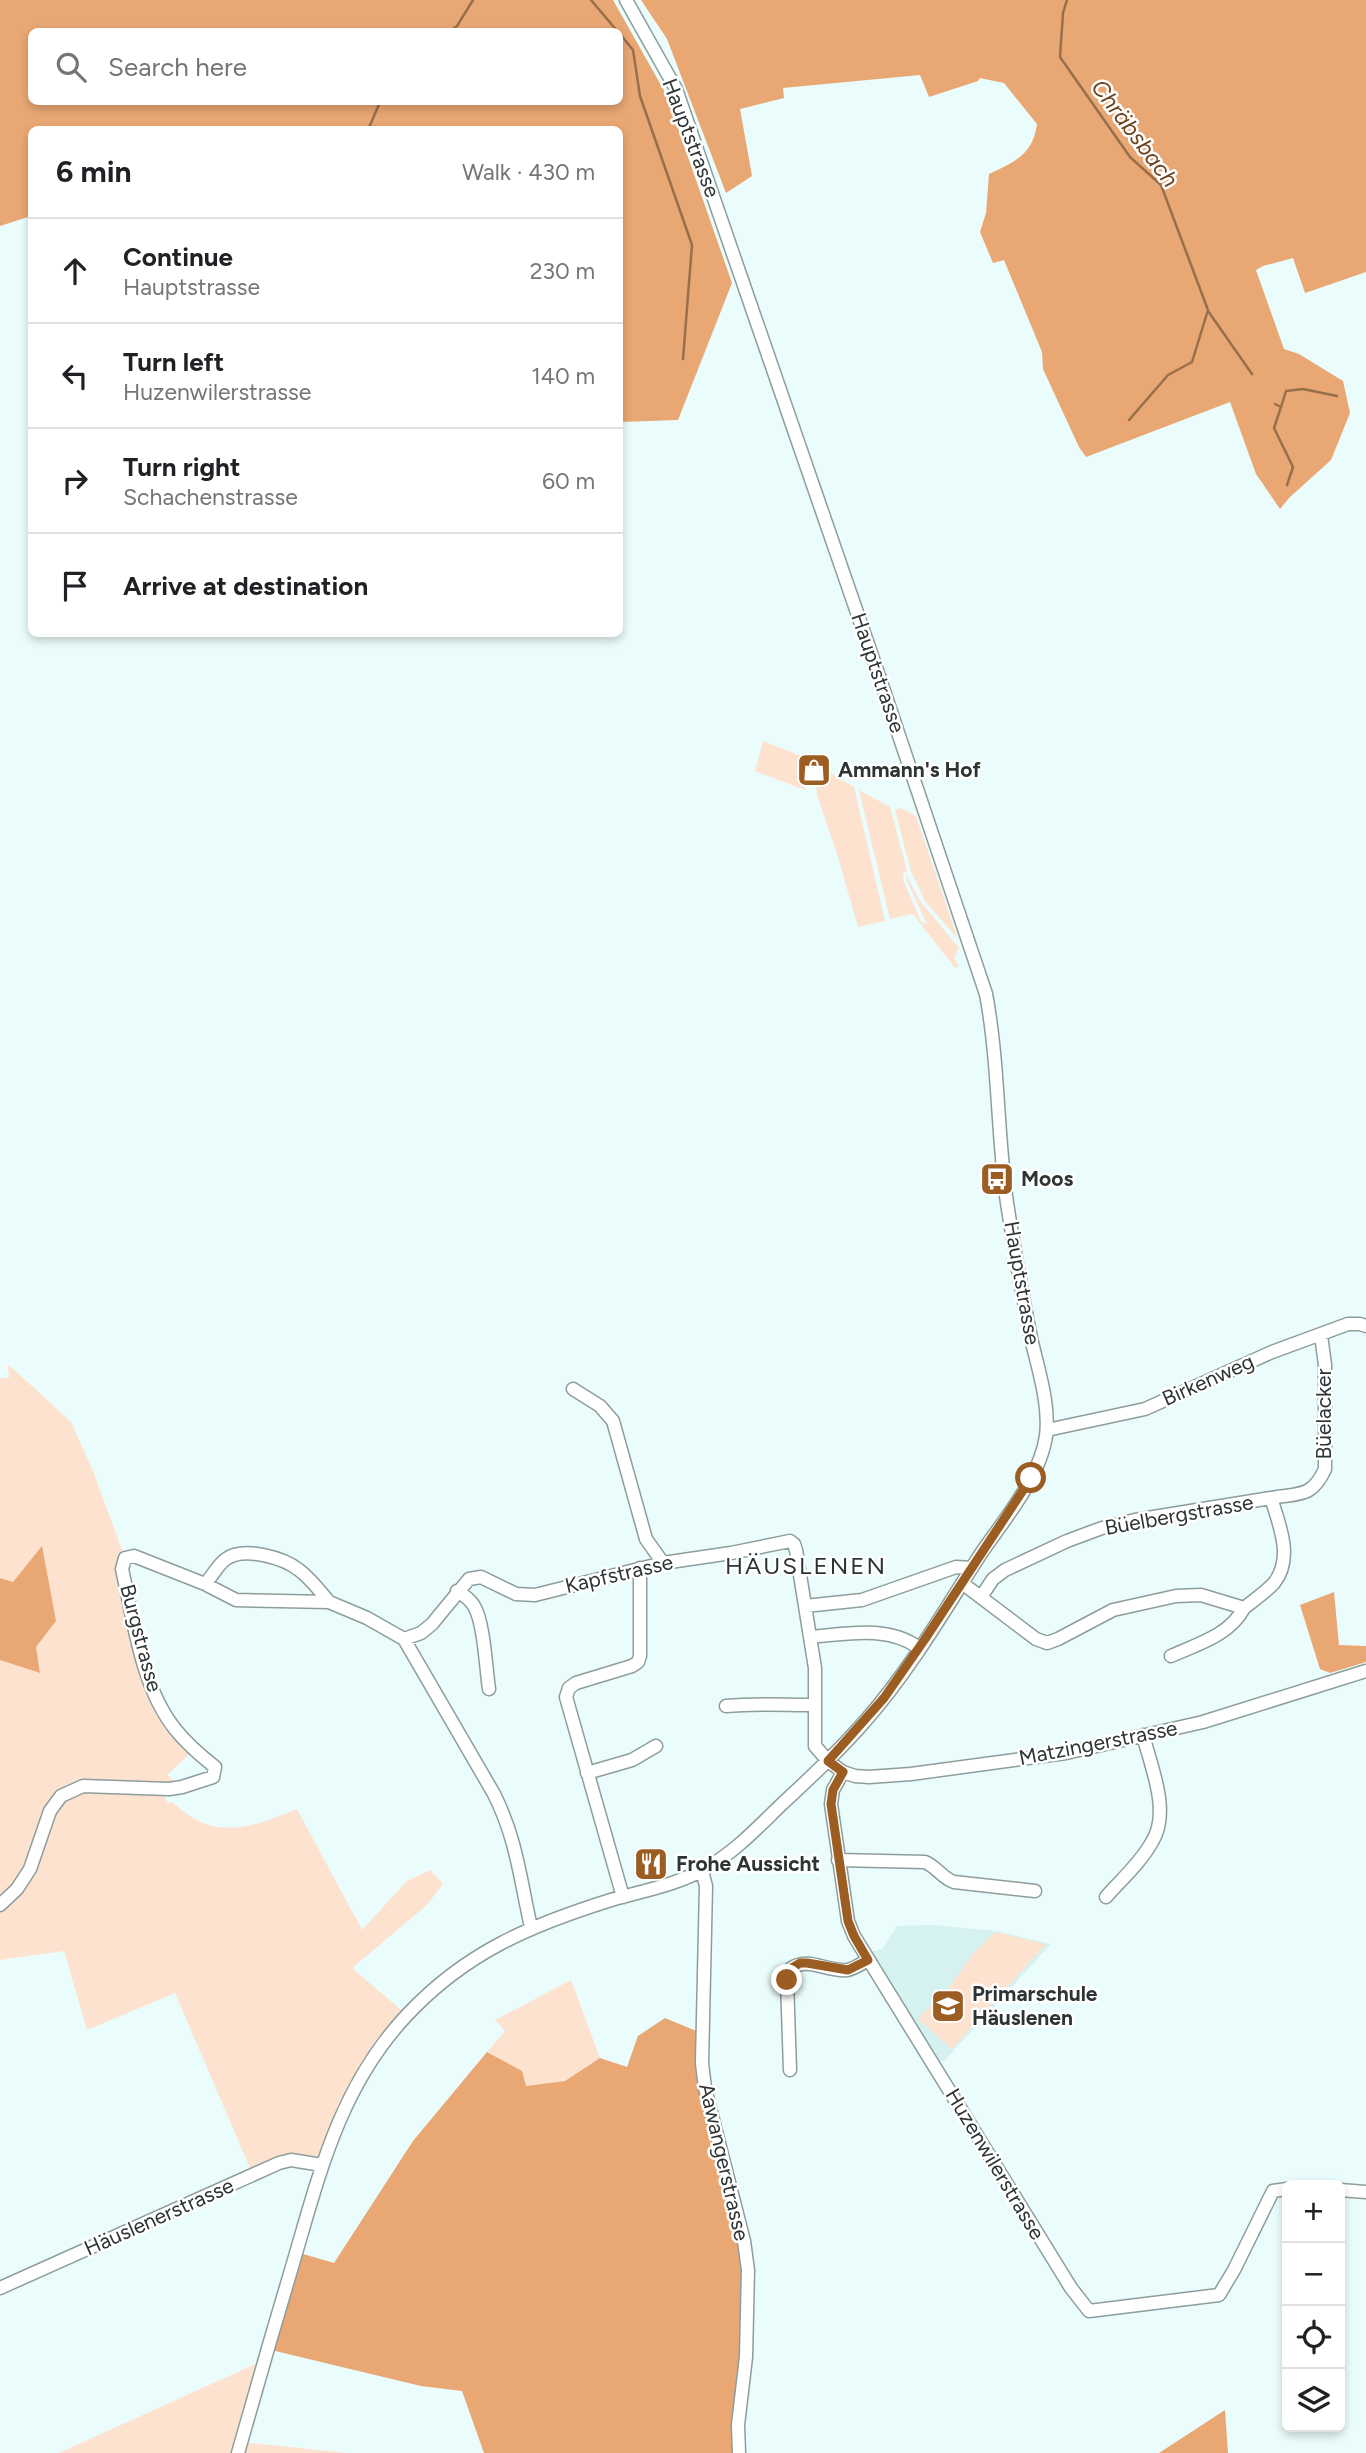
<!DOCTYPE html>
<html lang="en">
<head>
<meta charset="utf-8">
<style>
  :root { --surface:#fff; --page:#f2f2f2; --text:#202124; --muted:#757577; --line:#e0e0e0 }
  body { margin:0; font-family:Figtree,sans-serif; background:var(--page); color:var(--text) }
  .controls { position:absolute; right:21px; bottom:21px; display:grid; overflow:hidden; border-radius:10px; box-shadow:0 4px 10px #0003 }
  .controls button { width:63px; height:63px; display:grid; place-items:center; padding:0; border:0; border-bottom:2px solid var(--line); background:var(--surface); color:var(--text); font:35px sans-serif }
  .stop { position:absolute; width:21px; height:21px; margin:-16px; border:5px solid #9c5d23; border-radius:50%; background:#fff }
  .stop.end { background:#9c5d23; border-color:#fff; box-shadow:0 2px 7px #0008 }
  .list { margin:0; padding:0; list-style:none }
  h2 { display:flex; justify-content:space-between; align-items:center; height:91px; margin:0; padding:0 28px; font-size:30px }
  h2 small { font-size:23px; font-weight:400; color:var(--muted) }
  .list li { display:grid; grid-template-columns:46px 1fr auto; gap:21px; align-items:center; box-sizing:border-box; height:105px; padding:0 28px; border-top:2px solid var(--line) }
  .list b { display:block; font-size:26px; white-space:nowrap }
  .list p { margin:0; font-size:23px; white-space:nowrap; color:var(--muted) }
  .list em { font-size:23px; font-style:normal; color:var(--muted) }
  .icon { flex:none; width:38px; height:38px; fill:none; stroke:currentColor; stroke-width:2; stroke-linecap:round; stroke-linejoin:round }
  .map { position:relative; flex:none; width:1366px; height:2453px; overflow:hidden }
  .search { position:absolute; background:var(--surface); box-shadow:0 4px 10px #0003; left:28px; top:28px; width:595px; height:77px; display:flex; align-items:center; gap:18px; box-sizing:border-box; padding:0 24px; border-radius:10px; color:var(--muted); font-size:26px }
  .panel { position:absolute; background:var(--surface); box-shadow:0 4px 10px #0003; left:28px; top:126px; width:595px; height:511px; border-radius:10px }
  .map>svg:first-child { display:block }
  .built { fill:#d6f2f0 }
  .green { fill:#fde3cf }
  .forest { fill:#e8a773; fill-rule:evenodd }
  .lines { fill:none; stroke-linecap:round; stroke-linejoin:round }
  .stream { stroke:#986f4b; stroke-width:2.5 }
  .minor-casing { stroke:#8d9d9c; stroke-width:15 }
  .minor { stroke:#fff; stroke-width:12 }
  .route { stroke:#9c5d23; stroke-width:9 }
  .labels { text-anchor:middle; stroke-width:5; stroke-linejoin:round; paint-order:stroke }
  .street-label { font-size:21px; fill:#2d3433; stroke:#fff }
  .poi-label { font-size:21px; font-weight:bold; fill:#2d3433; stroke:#fff; text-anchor:start }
  .water-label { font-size:23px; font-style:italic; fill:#6d421c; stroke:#fff }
  .quarter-label { font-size:24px; letter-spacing:2px; fill:#2d3433; stroke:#fff }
</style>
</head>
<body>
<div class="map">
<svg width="1366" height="2453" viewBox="0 0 1366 2453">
  <rect width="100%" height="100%" fill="#eafcfb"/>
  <path class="built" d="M 933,1925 L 996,1931 L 1051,1944 L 944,2061 L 937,2062 L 870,1952 L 882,1949 L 897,1926 Z"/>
  <path class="green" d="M 763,741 L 814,761 L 805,790 L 755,771 Z
    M 823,769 L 854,787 L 885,921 L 858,927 L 838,857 L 817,795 L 816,784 Z
    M 859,790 L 890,807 L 907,871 L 903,872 L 904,882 L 921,922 L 927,924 L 907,881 L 906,875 L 920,901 L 959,948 L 954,958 L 959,966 L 955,968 L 913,914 L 890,919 Z
    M 901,808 L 916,816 L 958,939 L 925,901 L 911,871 L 895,810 Z
    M 8,1364 L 71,1422 L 93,1471 L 125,1558 L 122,1569 L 160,1705 L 194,1750 L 167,1775 L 182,1787 L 169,1789 L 164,1796 L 168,1803 L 172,1802 C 179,1807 187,1815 195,1819 C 229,1838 265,1822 297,1809 L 362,1930 L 407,1881 L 430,1870 L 443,1884 L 427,1905 L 352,1968 L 407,2015 L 382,2045 L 322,2165 L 301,2161 L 253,2175 L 175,1993 L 87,2030 L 64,1951 L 0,1960 L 0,1660 L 40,1673 L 36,1647 L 42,1547 L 13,1582 L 0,1578 L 0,1378 L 9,1378 Z
    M 995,1932 L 1046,1944 L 952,2049 L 918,2019 L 939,1996 L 942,1998 L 972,1955 Z
    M 571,1980 L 600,2058 L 565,2081 L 525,2086 L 495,2056 L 487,2052 L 505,2031 L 495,2020 Z
    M 264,2360 L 241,2442 L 346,2453 L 59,2453 Z"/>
  <path class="forest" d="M 0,0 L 613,0 L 666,94 L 732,283 L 678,420 L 620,422 L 620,130 L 32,130 L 31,216 L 0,226 ZM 32,32 L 620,32 L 620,102 L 32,102 Z
    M 641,0 L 1366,0 L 1366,272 L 1305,293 L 1293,258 L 1263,266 L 1256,270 L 1284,349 L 1299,354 L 1343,381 L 1350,413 L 1331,460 L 1289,498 L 1280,509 L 1256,474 L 1230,402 L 1086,457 L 1079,447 L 1043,369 L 1042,352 L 1004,260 L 993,263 L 980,232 L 986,213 L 989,174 C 1014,162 1033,155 1037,124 L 1004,83 L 980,78 L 978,81 L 929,97 L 920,75 L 783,88 L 784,98 L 740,109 L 752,176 L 726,193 L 667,39 Z
    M 42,1546 L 56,1621 L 36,1647 L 40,1673 L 0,1660 L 0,1578 L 13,1582 Z
    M 1334,1592 L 1339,1645 L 1366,1646 L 1366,1662 L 1330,1673 L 1320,1669 L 1300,1605 Z
    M 665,2018 L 701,2033 L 702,2062 L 744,2241 L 739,2453 L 484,2453 L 462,2391 L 421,2386 L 267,2349 L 296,2252 L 334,2263 L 413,2141 L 487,2052 L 522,2071 L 526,2086 L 565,2081 L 600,2058 L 627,2067 L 638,2036 Z
    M 1225,2410 L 1228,2453 L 1159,2453 Z"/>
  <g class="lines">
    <path class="stream" d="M 591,0 L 618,32
      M 1067,0 L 1063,13 L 1060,57 L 1130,157 L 1161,185 L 1208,310 L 1192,362 L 1168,375 L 1129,420
      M 448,32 L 457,26 L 473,0
      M 620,34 L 633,50 L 640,96 L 692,245 L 683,359
      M 368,130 L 380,102
      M 1208,311 L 1252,374
      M 1275,404 L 1281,407 L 1286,391 L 1303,389 L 1337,396
      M 1281,407 L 1274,428 L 1293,467 L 1287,485"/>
    <g class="minor-casing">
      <path id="minor" d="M 573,1389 L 600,1406 L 613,1421 L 646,1539 L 663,1563
        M 1047,1430 L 1145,1409 L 1272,1352 L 1348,1324 L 1360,1324 L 1366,1326
        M 1271,1498 C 1299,1493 1312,1498 1325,1469 L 1325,1365 L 1321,1335
        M 962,1583 L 1036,1639 L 1047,1643 L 1058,1639 L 1113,1610 L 1176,1596 L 1201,1595 L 1244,1608 C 1254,1600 1266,1592 1274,1583 C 1294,1558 1279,1524 1271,1498 L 1135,1520 L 1102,1528 L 1067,1541 L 1005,1570 L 993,1579 L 981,1597
        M 205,1584 C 212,1577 218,1564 226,1559 C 244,1546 284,1558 299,1570 C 310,1578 320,1591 329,1602
        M 457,1591 C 464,1595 470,1599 474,1606 C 484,1622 486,1669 489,1689
        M 805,1606 L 862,1600 L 956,1567 L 972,1568
        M 810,1637 C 846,1634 888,1625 919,1648
        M 404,1639 L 421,1633 L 432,1624 L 469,1579 L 481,1577 L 516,1594 L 535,1595 L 663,1563 L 731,1553 L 790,1541 L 794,1544 L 796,1550 L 815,1668 L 815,1746 L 828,1761 L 843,1772 L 855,1776 L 869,1777 L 911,1774 L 1066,1753 L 1203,1722 L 1366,1671
        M 1171,1656 C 1198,1644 1230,1635 1244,1608
        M 726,1706 C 756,1703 784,1705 815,1705
        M 843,1772 L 833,1790 L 831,1804 L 848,1921 L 854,1936 L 1071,2288 L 1089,2311 L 1219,2295 L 1234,2270 L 1273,2191 L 1287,2189
        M 587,1773 L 632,1760 L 656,1746
        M 838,1860 L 925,1862 C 937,1867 942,1878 954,1882 L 1035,1891
        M 702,1871 L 706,1886 L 702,2063 L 705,2088 L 744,2241 L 748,2270 L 746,2357 L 738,2425 L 739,2453
        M 623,1897 L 566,1697 L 569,1688 L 576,1683 L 632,1666 L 638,1662 L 640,1656 L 640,1568
        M 1106,1897 C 1121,1880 1141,1862 1152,1842 C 1171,1812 1151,1767 1143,1735
        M 0,1905 L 17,1889 L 30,1869 L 50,1811 L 61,1796 L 83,1786 L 169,1789 L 182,1787 L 213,1777 L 215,1767 C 201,1756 187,1744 175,1729 C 141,1686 134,1622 122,1569 L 125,1558 L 134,1556 L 205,1584 L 236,1600 L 329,1602 L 367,1618 L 404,1639 L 494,1794 C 517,1840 520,1879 531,1927
        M 790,2070 L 787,1980 L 790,1969 C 808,1956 827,1972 847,1970 C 854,1969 862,1963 868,1960
        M 1340,2190 L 1366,2192
        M 0,2288 L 279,2163 L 291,2160 L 322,2165
        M 238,2453 C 256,2389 275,2324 294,2260 C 320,2171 341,2085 407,2015 C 466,1952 531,1925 611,1900 C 642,1891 677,1885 706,1868 C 735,1852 758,1827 782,1804 C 811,1777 840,1750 866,1720 C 910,1670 944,1611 980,1555 C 1003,1521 1040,1478 1046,1436 C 1050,1404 1038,1369 1031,1338 C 1022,1293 1014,1248 1007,1203 C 997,1134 999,1063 986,994 L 880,679 L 676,89 L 626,0"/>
    </g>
    <use href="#minor" class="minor"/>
  </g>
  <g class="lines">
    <path class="route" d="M 787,1980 L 790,1969 L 800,1963 L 807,1963 L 848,1970 L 868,1960 L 854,1936 L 848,1921 L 831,1804 L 833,1790 L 843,1772 L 828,1761 L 884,1698 L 925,1639 L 1031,1478"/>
  </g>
  <defs>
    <g id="shop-square" transform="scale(1.75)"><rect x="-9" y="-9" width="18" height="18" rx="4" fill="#9c5d23" stroke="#fff"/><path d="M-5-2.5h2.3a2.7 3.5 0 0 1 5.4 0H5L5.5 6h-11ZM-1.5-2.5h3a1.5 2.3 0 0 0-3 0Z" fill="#fff"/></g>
    <g id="bus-square" transform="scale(1.75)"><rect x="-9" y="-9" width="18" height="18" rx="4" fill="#9c5d23" stroke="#fff"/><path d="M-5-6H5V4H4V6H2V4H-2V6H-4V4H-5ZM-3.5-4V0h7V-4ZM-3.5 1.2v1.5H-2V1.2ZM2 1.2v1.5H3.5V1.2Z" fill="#fff"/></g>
    <g id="restaurant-square" transform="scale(1.75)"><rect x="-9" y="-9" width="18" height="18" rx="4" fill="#9c5d23" stroke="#fff"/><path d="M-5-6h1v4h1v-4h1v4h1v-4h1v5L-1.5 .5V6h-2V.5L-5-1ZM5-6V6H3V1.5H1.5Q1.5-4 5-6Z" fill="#fff"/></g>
    <g id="school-square" transform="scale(1.75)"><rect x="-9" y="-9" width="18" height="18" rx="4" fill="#9c5d23" stroke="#fff"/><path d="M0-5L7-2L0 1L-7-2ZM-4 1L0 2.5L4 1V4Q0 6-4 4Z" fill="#fff"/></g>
  </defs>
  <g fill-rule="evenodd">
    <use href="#shop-square" x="814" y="770"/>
    <use href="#bus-square" x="997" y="1179"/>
    <use href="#restaurant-square" x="651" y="1864"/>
    <use href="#school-square" x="948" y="2006"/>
  </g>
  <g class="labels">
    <g class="street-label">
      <text transform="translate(691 138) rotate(69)" y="7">Hauptstrasse</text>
      <text transform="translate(878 673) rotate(71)" y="7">Hauptstrasse</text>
      <text transform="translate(1022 1283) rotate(80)" y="7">Hauptstrasse</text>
      <text transform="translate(1208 1380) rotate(-24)" y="7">Birkenweg</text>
      <text transform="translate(1324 1414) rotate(-90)" y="7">Büelacker</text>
      <text transform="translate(1179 1515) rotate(-10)" y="7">Büelbergstrasse</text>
      <text transform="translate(619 1574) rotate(-13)" y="7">Kapfstrasse</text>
      <text transform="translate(141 1638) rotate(75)" y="7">Burgstrasse</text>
      <text transform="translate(1098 1743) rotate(-11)" y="7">Matzingerstrasse</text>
      <text transform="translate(724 2162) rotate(77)" y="7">Aawangerstrasse</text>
      <text transform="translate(995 2164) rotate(59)" y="7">Huzenwilerstrasse</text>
      <text transform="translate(159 2217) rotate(-24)" y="7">Häuslenerstrasse</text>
    </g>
    <g class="poi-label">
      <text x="838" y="777">Ammann's Hof</text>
      <text x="1021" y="1186">Moos</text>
      <text x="676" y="1871">Frohe Aussicht</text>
      <text x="972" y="2001">Primarschule<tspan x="972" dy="24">Häuslenen</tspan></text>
    </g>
    <g class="water-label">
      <text transform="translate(1135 133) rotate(53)" y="8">Chräbsbach</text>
    </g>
    <g class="quarter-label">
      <text x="806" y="1574">HÄUSLENEN</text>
    </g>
  </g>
</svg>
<div class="controls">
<button>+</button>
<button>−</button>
<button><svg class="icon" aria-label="locate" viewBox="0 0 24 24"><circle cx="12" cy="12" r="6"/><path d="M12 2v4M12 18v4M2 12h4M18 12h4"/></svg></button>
<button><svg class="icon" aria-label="layers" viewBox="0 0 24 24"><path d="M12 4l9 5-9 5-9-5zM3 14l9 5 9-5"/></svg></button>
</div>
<div class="stop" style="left:1031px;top:1478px"></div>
<div class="stop end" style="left:787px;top:1980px"></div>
<div class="search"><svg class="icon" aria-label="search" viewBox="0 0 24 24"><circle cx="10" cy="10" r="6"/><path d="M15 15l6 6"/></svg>Search here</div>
<section class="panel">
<h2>6 min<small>Walk · 430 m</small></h2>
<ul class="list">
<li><svg class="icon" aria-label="ahead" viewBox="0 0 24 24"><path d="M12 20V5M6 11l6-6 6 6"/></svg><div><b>Continue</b><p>Hauptstrasse</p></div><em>230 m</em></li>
<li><svg class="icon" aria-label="left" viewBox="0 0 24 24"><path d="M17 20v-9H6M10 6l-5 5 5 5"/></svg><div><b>Turn left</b><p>Huzenwilerstrasse</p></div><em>140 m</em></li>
<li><svg class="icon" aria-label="right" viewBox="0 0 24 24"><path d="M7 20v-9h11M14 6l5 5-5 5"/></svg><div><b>Turn right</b><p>Schachenstrasse</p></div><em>60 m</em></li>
<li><svg class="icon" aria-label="arrive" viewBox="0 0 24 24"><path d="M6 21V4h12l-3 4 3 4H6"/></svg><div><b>Arrive at destination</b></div></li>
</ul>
</section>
</div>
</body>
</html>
